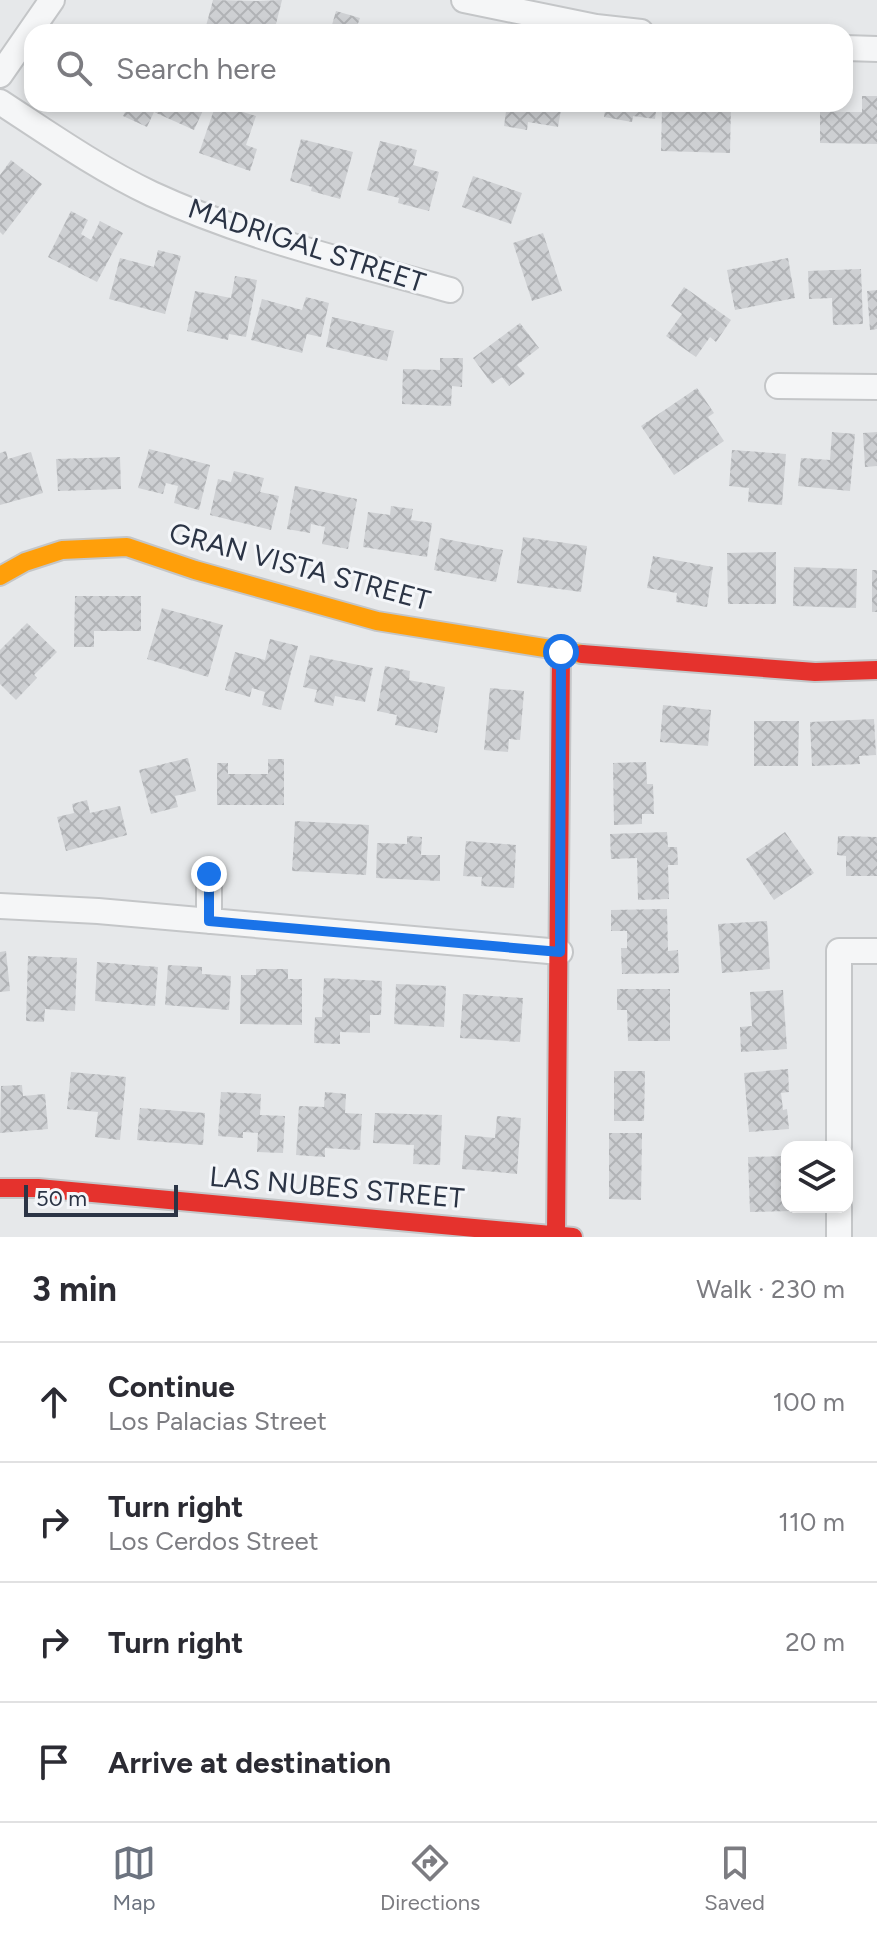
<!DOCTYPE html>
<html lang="en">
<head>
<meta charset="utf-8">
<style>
  :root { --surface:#fff; --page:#f2f2f3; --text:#2b2b33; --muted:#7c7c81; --line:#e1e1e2; --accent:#6c737f }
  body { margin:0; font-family:Figtree,sans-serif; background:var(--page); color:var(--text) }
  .controls { position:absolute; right:24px; bottom:24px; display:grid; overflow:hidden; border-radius:16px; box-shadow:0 4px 12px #0003 }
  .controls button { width:72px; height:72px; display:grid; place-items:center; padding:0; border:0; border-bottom:2px solid var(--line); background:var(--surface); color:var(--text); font:40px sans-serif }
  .scale { position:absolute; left:24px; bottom:20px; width:154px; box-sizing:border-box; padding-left:8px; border:4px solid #2b3445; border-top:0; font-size:22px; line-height:28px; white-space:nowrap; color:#2b3445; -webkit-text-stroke:6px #f4f6f9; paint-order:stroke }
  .stop { position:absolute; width:24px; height:24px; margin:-18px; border:6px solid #1a73e8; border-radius:50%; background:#fff }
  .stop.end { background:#1a73e8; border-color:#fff; box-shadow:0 2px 8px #0008 }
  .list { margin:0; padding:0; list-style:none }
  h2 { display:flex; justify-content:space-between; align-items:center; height:104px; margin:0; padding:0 32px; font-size:34px }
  h2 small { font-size:26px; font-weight:400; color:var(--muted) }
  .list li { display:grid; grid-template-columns:52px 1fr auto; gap:24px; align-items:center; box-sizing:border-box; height:120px; padding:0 32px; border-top:2px solid var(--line) }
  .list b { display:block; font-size:30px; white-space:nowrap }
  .list p { margin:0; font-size:26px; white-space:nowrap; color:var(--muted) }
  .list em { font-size:26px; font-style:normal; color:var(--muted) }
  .icon { flex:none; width:44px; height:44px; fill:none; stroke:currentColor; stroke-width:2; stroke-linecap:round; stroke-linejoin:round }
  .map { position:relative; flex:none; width:877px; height:1237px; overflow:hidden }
  .search { position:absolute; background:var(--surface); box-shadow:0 4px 12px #0003; left:24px; right:24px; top:24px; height:88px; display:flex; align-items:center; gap:20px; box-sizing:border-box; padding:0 28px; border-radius:24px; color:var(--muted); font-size:30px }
  .sheet { height:584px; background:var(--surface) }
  nav { display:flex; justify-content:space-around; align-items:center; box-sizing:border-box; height:112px; border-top:2px solid var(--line); background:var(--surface); font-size:22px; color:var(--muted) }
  nav a { display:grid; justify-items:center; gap:4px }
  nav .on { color:var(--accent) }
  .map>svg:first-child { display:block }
  .building { fill:url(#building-cross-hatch) }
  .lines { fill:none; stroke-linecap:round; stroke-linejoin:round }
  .street-casing { stroke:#c4c6c8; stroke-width:28 }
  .slow-casing { stroke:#c4c6c8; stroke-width:22 }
  .jam-casing { stroke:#c4c6c8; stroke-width:22 }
  .street { stroke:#f5f6f7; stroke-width:24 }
  .slow { stroke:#ff9f0a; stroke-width:18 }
  .jam { stroke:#e5322d; stroke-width:18 }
  .route { stroke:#1a73e8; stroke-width:10 }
  .labels { text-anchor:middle; stroke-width:6; stroke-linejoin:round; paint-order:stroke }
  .street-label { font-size:28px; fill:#2b3445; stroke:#f4f6f9 }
</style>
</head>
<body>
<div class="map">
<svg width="877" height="1237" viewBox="0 0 877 1237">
  <defs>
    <pattern id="building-cross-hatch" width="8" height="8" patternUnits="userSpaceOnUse" patternTransform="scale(2)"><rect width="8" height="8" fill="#ced0d3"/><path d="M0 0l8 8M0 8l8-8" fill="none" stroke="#b1b3b6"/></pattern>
  </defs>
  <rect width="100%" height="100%" fill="#e6e8ea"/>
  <path class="building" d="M 213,0 L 258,1 L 282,0 L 274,32 L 229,32 L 206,26 Z
    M 336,11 L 360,18 L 355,32 L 330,32 Z
    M 862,96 L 877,96 L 877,144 L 820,143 L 820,112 L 862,112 Z
    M 129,104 L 206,104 L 194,130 L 154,112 L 147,127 L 123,116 Z
    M 216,104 L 256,116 L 246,145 L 257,149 L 250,171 L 199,153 Z
    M 507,104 L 562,104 L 558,127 L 528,122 L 527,130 L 504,126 Z
    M 606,104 L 657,104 L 655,119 L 633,116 L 632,122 L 604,117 Z
    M 705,104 L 731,104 L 730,153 L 661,151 L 662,110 L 705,111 Z
    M 301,139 L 353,152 L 340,199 L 311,191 L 312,187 L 290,181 Z
    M 380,141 L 417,150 L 413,165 L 439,172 L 429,211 L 398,203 L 399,198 L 367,190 Z
    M 11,160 L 42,184 L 3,235 L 0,232 L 0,175 Z
    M 473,176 L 522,193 L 511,224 L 462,207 Z
    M 71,211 L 88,220 L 81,234 L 91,240 L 100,221 L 123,233 L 97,282 L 48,257 Z
    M 543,233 L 562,291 L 532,301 L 513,243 Z
    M 158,250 L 181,256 L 165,314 L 109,299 L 120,258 L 154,267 Z
    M 788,258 L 795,298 L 735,310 L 727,270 Z
    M 861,269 L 863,324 L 833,325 L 832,298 L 809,299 L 808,271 Z
    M 235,276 L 257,280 L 246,337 L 229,334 L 228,340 L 187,331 L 195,291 L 231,298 Z
    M 684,287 L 731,320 L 716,342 L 710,337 L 696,357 L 666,336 L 682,314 L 671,306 Z
    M 877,290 L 877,329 L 870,330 L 867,291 Z
    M 306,297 L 329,303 L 321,337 L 307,334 L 302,353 L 251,340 L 262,299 L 302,310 Z
    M 332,317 L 394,331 L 387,361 L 326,347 Z
    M 520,323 L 539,348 L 517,365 L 525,374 L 509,386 L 502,377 L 492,384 L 473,358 Z
    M 440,358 L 463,358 L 462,387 L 452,386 L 451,406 L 402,404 L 403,369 L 440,370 Z
    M 697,388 L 714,413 L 708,417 L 724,441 L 674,475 L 641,426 Z
    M 832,432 L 855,434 L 850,491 L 798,486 L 801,458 L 830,460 Z
    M 877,432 L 877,466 L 865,467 L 863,433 Z
    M 149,449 L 210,465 L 199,510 L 174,503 L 178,486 L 166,483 L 163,494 L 138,488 Z
    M 732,450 L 786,454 L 782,505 L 748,502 L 749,488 L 729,486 Z
    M 6,451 L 8,459 L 31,452 L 43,493 L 0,505 L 0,453 Z
    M 120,457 L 121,489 L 58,491 L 56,459 Z
    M 234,471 L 264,478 L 260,492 L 279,496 L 271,530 L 210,515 L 218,479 L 231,482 Z
    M 295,486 L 357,499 L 348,549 L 322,544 L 325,527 L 311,524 L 310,533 L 287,529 Z
    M 391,506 L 413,509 L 411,520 L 432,523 L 427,557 L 363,547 L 368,512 L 390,515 Z
    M 523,537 L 587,546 L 581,592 L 517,583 Z
    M 440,538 L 503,550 L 496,582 L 434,570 Z
    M 776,552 L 776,604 L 728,604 L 727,553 Z
    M 653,556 L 713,567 L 707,607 L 676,602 L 677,593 L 647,588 Z
    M 794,567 L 857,569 L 856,608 L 793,606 Z
    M 872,570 L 877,570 L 877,612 L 872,612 Z
    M 75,596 L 141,596 L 141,631 L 94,631 L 94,647 L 74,647 Z
    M 162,608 L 223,625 L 208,677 L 147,659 Z
    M 27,623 L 57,652 L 34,675 L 37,678 L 16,700 L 0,684 L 0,650 Z
    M 270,639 L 298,646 L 281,710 L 262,705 L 265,692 L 252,688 L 250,697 L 225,690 L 235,652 L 265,660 Z
    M 310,655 L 373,668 L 365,702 L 335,696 L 333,706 L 314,702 L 317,690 L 303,687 Z
    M 385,666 L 410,671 L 409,680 L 445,687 L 437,733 L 395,725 L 397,715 L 377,711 Z
    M 490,688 L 524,691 L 520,740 L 509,739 L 508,752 L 484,750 Z
    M 663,705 L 711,710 L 708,746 L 660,742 Z
    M 874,719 L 876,755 L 859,756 L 860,764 L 812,766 L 810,722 Z
    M 754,721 L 799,721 L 798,766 L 754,766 Z
    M 188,758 L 196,791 L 175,796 L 178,807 L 151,814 L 139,770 Z
    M 268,759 L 284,759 L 284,805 L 217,805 L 217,763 L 228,763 L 228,774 L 268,774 Z
    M 646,762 L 647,784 L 653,784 L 654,814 L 642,814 L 642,824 L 614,825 L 613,763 Z
    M 87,800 L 90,813 L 120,806 L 127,835 L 66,851 L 57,817 L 74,813 L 72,804 Z
    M 295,821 L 369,825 L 366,875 L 292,871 Z
    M 667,832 L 668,847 L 677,847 L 678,865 L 668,865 L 669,899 L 638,900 L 637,858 L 611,859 L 610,834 Z
    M 785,832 L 814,873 L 774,900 L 746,859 Z
    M 407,836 L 422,837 L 421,855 L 440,855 L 440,881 L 376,878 L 377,843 L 407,844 Z
    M 838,836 L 877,837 L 877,876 L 846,876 L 846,856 L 837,855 Z
    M 466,841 L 516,845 L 514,888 L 481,886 L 482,877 L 463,876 Z
    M 667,909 L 668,951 L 678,950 L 679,973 L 622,974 L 621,948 L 627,948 L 627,931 L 611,931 L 611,910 Z
    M 767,921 L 770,969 L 722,973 L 718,924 Z
    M 6,951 L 10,991 L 0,992 L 0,952 Z
    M 28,956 L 77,958 L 75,1011 L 45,1009 L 44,1022 L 26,1021 Z
    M 97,962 L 158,967 L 155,1006 L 95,1001 Z
    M 168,965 L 202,967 L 202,974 L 231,976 L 229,1010 L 165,1005 Z
    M 256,969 L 288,969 L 288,979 L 302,979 L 302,1025 L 240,1024 L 241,975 L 256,975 Z
    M 324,978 L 382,981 L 381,1015 L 370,1015 L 370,1033 L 340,1032 L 340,1044 L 314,1043 L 315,1017 L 322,1017 Z
    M 396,984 L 446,986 L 444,1027 L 394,1024 Z
    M 617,989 L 670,989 L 670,1041 L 628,1041 L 627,1010 L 617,1010 Z
    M 783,990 L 787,1049 L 741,1052 L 740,1027 L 752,1026 L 750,992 Z
    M 463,994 L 523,998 L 520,1042 L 460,1038 Z
    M 788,1069 L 789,1092 L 781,1093 L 783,1110 L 787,1109 L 789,1129 L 749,1132 L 744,1073 Z
    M 614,1071 L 645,1071 L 644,1121 L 614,1121 Z
    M 71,1072 L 126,1077 L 120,1140 L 95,1137 L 98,1112 L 67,1109 Z
    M 22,1085 L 23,1096 L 45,1094 L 48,1129 L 0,1133 L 1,1086 Z
    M 221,1092 L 261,1094 L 260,1115 L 285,1116 L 283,1153 L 257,1152 L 258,1133 L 243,1132 L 243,1138 L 218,1136 Z
    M 325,1092 L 346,1094 L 345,1113 L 362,1114 L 360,1150 L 325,1148 L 325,1157 L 296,1155 L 299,1106 L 324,1107 Z
    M 140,1108 L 205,1113 L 203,1145 L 137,1140 Z
    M 375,1113 L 442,1115 L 440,1165 L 413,1164 L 414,1145 L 373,1143 Z
    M 497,1116 L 521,1118 L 517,1174 L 462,1169 L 465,1135 L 495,1138 Z
    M 609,1133 L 642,1133 L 641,1200 L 609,1199 Z
    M 787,1156 L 787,1207 L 789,1207 L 790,1211 L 750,1212 L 748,1157 Z"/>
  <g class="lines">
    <g class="street-casing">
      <path id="street" d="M 464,0 L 596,27 L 641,32
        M 845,48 L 877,49
        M 0,75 L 52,0
        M 0,102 C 49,134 99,169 152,194 C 247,238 350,262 450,290
        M 778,386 L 877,387
        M 0,906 L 98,911 L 560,952
        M 209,921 L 209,874
        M 839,1147 L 839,951 L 877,951
        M 839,1207 L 839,1237"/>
    </g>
    <g class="slow-casing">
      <path id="slow" d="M 0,576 L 25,562 L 62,550 L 127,547 L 195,570 L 377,621 L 582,654"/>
    </g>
    <g class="jam-casing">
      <path id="jam" d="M 582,654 L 815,672 L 877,670
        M 0,1188 L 38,1188 L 573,1237
        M 556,1235 L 561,652"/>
    </g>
    <use href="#street" class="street"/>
    <use href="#slow" class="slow"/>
    <use href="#jam" class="jam"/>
  </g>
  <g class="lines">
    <path class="route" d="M 209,874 L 209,921 L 560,952 L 561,652"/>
  </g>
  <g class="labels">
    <g class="street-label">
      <text transform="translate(307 245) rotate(18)" y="10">MADRIGAL STREET</text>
      <text transform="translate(300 566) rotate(15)" y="10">GRAN VISTA STREET</text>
      <text transform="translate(337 1187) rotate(5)" y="10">LAS NUBES STREET</text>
    </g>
  </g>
</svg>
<div class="controls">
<button><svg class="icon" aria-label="layers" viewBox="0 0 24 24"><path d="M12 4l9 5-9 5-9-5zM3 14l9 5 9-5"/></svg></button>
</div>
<div class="scale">50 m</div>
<div class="stop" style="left:561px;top:652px"></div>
<div class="stop end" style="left:209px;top:874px"></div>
<div class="search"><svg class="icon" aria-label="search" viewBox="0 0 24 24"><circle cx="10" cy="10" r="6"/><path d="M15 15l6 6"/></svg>Search here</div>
</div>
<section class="sheet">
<h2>3 min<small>Walk · 230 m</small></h2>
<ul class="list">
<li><svg class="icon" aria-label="ahead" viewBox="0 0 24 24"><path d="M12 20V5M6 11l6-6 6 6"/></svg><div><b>Continue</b><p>Los Palacias Street</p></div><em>100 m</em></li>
<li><svg class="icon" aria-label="right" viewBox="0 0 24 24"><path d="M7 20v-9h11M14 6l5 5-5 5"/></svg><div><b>Turn right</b><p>Los Cerdos Street</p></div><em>110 m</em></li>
<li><svg class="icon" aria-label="right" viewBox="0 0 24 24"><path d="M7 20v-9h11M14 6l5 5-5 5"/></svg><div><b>Turn right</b></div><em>20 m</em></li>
<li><svg class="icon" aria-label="arrive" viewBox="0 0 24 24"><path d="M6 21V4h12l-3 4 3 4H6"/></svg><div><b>Arrive at destination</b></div></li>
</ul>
</section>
<nav>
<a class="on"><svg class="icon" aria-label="map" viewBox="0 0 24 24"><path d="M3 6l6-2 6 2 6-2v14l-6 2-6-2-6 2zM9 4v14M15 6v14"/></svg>Map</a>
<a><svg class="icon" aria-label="directions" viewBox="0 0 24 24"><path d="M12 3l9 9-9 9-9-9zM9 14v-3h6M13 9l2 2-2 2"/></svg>Directions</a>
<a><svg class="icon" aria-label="saved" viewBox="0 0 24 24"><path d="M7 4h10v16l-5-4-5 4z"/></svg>Saved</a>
</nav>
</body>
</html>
